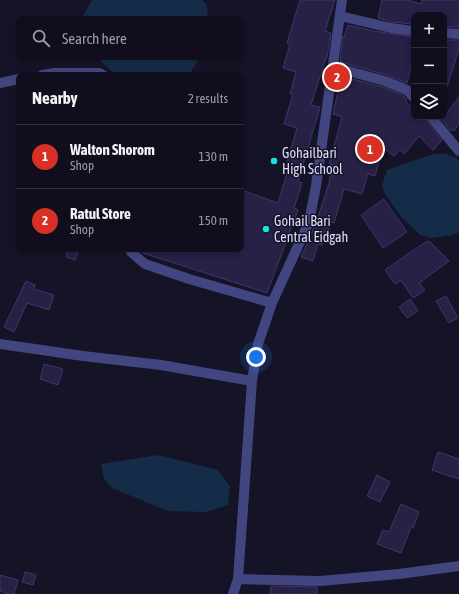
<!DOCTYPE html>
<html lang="en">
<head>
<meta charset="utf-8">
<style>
  :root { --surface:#100e1c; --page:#191725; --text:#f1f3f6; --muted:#9c9ca3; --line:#302e3b; --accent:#d93025 }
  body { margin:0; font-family:"Asap Condensed",sans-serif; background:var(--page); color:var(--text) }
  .controls { position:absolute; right:12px; top:12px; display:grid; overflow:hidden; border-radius:8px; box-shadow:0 2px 6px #0003 }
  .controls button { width:36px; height:36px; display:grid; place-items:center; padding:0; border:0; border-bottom:1px solid var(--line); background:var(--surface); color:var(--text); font:20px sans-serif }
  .you { position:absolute; left:256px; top:357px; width:14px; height:14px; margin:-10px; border:3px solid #fff; border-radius:50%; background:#1a73e8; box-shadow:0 0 0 6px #1a73e833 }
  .badge { display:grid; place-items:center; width:26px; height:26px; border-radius:50%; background:var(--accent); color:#fff; font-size:13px; font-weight:700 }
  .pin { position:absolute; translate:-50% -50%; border:2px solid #fff; box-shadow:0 1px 4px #0006 }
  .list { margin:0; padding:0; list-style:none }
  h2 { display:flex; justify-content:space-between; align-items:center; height:52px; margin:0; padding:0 16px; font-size:17px }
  h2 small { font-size:13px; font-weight:400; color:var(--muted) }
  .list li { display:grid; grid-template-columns:26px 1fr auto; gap:12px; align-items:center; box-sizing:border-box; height:64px; padding:0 16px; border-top:1px solid var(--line) }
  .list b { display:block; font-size:15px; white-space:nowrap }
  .list p { margin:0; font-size:13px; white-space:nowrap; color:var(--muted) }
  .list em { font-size:13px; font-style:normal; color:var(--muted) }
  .icon { flex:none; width:22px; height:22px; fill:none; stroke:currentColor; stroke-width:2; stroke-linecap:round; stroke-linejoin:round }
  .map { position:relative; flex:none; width:459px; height:594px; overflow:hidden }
  .search { position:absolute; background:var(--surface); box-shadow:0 2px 6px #0003; left:16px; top:16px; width:228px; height:44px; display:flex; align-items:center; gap:10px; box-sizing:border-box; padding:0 14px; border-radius:8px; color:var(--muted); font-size:15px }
  .panel { position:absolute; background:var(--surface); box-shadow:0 2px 6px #0003; left:16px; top:72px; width:228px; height:180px; border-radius:8px }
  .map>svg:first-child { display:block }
  .water { fill:#152c48 }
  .building { fill:#262145; stroke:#3d366e }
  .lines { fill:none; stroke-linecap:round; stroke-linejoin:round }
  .minor { stroke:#434580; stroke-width:10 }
  .poi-dot { fill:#1edfe4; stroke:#151326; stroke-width:1.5 }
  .labels { text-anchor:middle; stroke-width:3; stroke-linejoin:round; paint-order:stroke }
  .poi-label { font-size:14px; fill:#dddcfb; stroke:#151326; text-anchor:start }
</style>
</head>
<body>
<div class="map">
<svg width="459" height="594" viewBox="0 0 459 594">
  <rect width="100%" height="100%" fill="#151326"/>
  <path class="water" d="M 92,0 L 202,0 L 207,5 L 208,19 L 81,19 Z
    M 96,57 L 200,57 L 189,75 L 116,75 Z
    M 444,153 L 457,158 L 459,162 L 459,232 L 453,235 L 432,238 L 420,235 L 402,218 L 385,194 L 382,185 L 387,170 L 430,155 Z
    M 158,455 L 218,470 L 230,487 L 228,505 L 206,512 L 168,511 L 112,488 L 104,479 L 101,464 Z"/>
  <path class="building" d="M 300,0 L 335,0 L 325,31 L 331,33 L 327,58 L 326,58 L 311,105 L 320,107 L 298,182 L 302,183 L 294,208 L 298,210 L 267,293 L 143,253 L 138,249 L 241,249 L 241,190 L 278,203 L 290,163 L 287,162 L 297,128 L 284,124 L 293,94 L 290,94 L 296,72 L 283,68 L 290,44 L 287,43 Z
    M 382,0 L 407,0 L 421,4 L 422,0 L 459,0 L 459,27 L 444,27 L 444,15 L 414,15 L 412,24 L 392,22 L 378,18 Z
    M 348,25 L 374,31 L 414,37 L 414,54 L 407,83 L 387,75 L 340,62 L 343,36 L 344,37 Z
    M 444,40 L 459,40 L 459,49 L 446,90 L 444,90 Z
    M 341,76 L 383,87 L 403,95 L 407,100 L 406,102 L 414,109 L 414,117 L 423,117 L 442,140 L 433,150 L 419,136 L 404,154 L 400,150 L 394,156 L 383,148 L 375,176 L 368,174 L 362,194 L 344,189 L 334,223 L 330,222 L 328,232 L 325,231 L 322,245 L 318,244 L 313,261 L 301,257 L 313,230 L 316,220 L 317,220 L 330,180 L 329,180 L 333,165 L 329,164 L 342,117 L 333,114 L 339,88 L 338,87 Z
    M 459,97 L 459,124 L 454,131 L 452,129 L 451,131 L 442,120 Z
    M 384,199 L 407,232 L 383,248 L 361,215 Z
    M 429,241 L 449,261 L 419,283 L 425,290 L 413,298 L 401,280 L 395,284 L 385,270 L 424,243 Z
    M 68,249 L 79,249 L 75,260 L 66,257 Z
    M 26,281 L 35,285 L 34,289 L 54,295 L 49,310 L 27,303 L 14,332 L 4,327 Z
    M 446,296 L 458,318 L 449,323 L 436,301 Z
    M 410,299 L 418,311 L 407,318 L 399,307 Z
    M 44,364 L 63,369 L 58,385 L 40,379 Z
    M 438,452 L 459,459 L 459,479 L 432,470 Z
    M 377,475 L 390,482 L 380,502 L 367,496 Z
    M 401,504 L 419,512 L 413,528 L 411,527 L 401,553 L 377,544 L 383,530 L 389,532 Z
    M 25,572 L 36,575 L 33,585 L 22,582 Z
    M 0,575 L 18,580 L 14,594 L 9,594 L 0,591 Z
    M 271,586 L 317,587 L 317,594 L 270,594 Z"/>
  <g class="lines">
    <path class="minor" d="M 340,16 L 391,28 L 414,31
      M 444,33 L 459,34
      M 333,68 L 352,72 L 385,81 L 407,90 L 414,98
      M 42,75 L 55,73 L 99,73 L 103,75
      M 0,83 L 19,79
      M 431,117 L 459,151
      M 131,249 L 131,252 L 145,264 L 189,279 L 272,303
      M 0,344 L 83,356 L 161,365 L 252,381
      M 238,579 L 320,581 L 399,574 L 459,566
      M 233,594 L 238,579 L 252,381 L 258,344 L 272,303 L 309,222 L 316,186 L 342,0"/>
  </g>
  <g class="poi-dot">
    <circle cx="274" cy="161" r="4"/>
    <circle cx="266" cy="229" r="4"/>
  </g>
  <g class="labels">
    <g class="poi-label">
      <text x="282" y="158">Gohailbari<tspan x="282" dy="16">High School</tspan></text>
      <text x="274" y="226">Gohail Bari<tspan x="274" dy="16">Central Eidgah</tspan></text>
    </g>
  </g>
</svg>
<div class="controls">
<button>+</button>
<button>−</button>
<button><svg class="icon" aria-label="layers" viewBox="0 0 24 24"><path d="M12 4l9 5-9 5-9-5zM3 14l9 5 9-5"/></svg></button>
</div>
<div class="you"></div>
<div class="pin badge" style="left:370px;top:149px">1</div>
<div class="pin badge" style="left:337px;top:77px">2</div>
<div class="search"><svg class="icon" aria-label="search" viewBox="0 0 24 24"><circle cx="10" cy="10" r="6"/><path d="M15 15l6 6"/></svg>Search here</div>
<section class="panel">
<h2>Nearby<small>2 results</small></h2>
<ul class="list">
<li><span class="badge">1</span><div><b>Walton Shorom</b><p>Shop</p></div><em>130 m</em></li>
<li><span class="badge">2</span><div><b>Ratul Store</b><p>Shop</p></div><em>150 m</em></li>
</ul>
</section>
</div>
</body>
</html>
